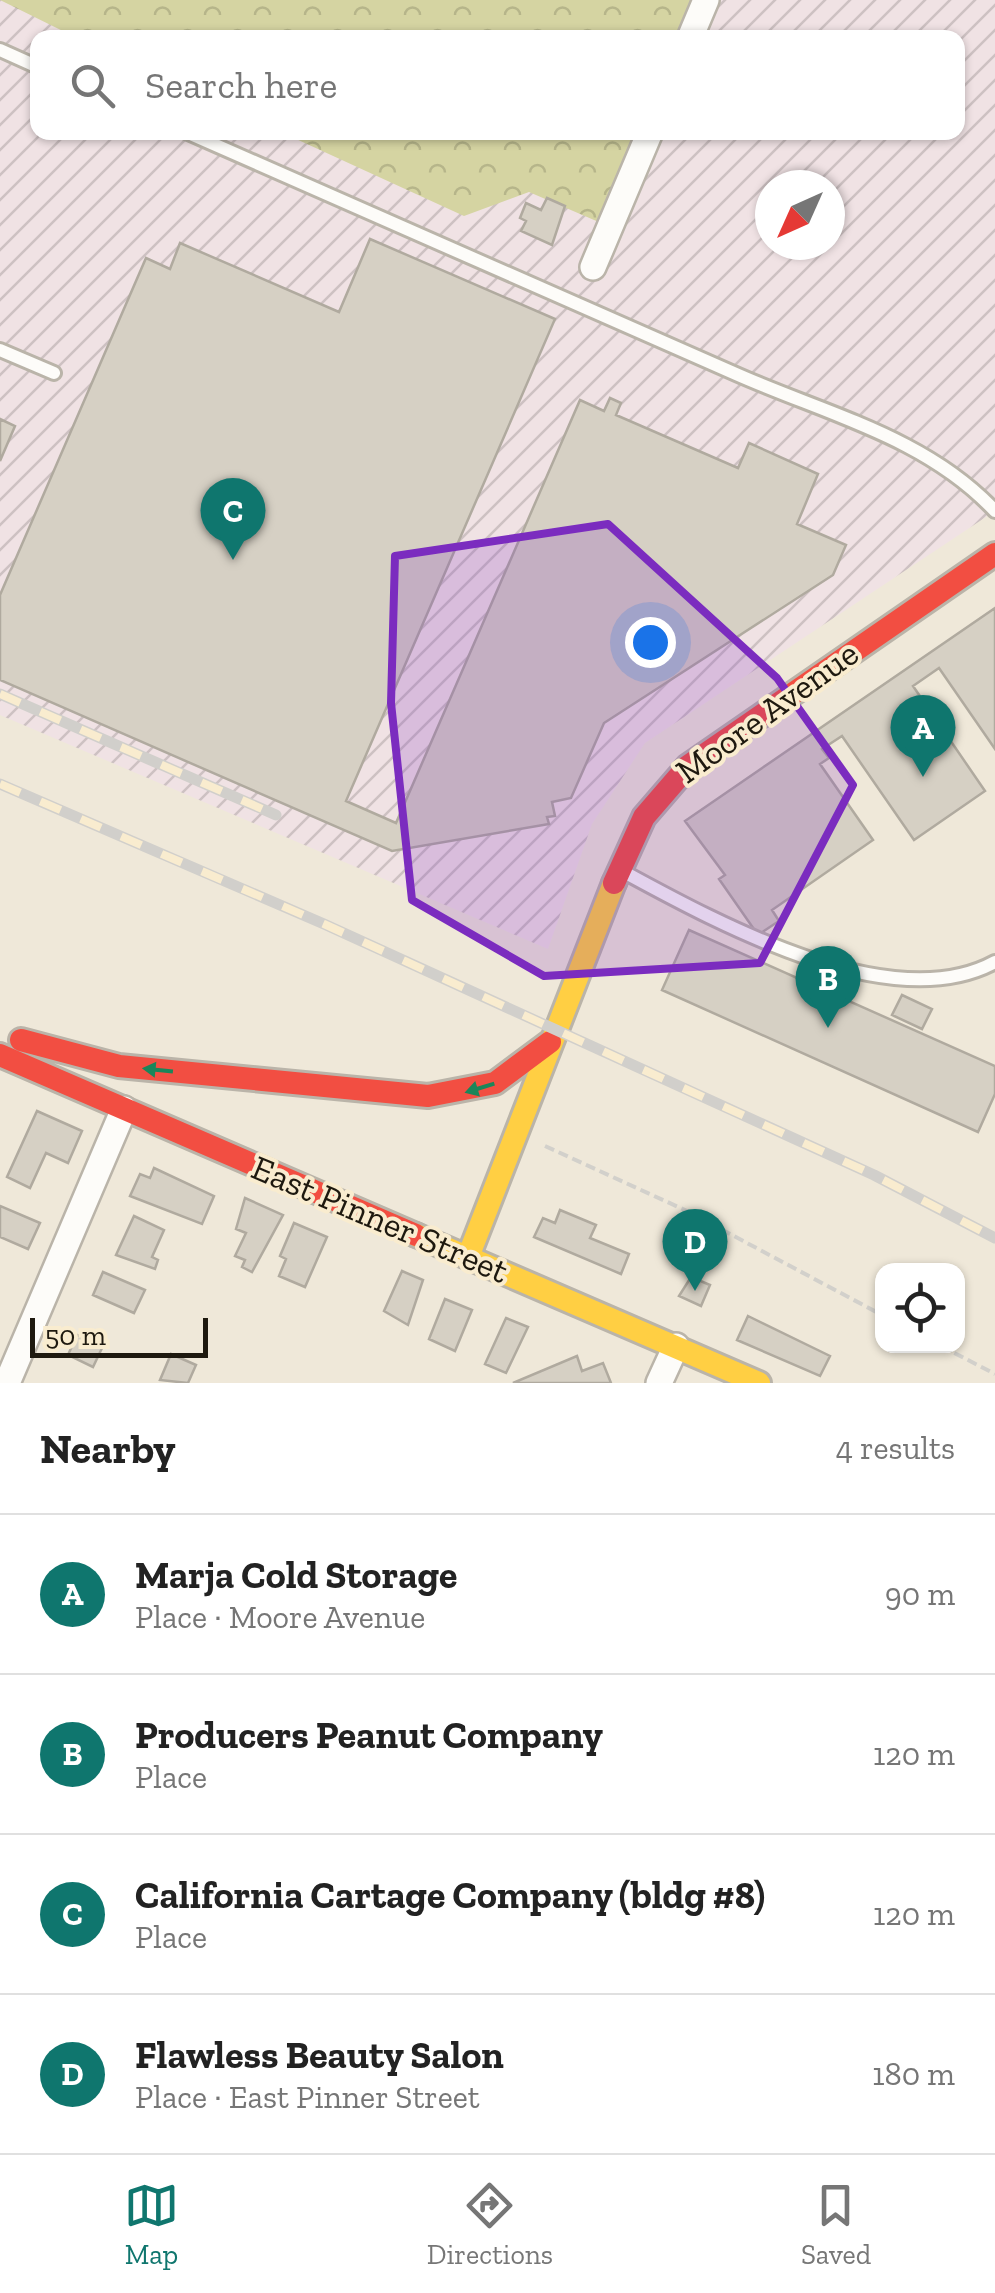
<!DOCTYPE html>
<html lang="en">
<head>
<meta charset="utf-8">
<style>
  :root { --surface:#fff; --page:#f2f2f2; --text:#222; --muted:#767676; --line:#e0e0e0; --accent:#0f766e }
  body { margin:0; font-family:"Zilla Slab",serif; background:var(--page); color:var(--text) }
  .controls { position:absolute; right:30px; bottom:30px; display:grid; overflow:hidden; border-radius:20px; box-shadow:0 2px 8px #0004 }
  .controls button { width:90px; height:90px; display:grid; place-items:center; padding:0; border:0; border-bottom:2px solid var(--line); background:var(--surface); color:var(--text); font:50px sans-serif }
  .compass { position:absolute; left:755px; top:170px; width:90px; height:90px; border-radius:50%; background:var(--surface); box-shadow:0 2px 8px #0004; rotate:225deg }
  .scale { position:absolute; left:30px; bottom:25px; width:178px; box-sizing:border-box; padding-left:10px; border:5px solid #1e190f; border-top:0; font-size:28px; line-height:35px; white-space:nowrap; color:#1e190f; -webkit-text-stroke:8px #f9eccf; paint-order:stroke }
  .you { position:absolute; left:650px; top:642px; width:35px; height:35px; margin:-25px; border:8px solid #fff; border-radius:50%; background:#1a73e8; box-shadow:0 0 0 15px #1a73e833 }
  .badge { display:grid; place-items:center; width:65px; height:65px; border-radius:50%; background:var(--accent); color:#fff; font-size:32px; font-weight:700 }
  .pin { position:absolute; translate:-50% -82px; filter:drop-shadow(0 2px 5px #0008) }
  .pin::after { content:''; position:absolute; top:52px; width:35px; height:30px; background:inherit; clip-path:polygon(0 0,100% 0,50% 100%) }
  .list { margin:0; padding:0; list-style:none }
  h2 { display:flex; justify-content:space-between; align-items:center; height:130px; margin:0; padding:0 40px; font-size:42px }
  h2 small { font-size:32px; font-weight:400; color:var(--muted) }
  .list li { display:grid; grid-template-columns:65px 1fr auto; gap:30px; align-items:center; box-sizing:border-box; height:160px; padding:0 40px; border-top:2px solid var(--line) }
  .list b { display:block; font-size:38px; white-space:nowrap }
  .list p { margin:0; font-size:32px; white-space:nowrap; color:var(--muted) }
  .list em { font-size:32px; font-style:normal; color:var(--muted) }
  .icon { flex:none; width:55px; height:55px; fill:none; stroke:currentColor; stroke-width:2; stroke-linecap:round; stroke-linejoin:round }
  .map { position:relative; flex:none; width:995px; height:1383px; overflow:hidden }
  .search { position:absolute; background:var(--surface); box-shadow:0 2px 8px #0004; left:30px; right:30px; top:30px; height:110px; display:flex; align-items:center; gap:25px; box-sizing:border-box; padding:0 35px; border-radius:20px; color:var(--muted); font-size:38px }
  .sheet { height:770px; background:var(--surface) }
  nav { display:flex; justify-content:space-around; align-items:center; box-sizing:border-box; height:140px; border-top:2px solid var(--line); background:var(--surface); font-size:28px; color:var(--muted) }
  nav a { display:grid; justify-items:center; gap:5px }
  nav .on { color:var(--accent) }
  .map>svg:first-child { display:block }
  .industrial { fill:url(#industrial-furrows); fill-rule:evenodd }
  .forest { fill:url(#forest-crowns) }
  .building { fill:#d6d0c4; stroke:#b0aa9f; stroke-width:2.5 }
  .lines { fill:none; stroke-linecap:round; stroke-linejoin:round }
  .lane-casing { stroke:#bab4a9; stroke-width:18 }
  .street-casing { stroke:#bab4a9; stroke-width:30 }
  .slow-casing { stroke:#bab4a9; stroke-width:28 }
  .jam-casing { stroke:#bab4a9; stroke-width:28 }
  .path { stroke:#d2d0cb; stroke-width:4; stroke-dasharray:10 5; stroke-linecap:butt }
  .lane { stroke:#fdfcf9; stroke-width:12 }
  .street { stroke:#fdfcf9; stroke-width:25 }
  .slow { stroke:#ffcf43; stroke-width:22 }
  .jam { stroke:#f24e42; stroke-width:22 }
  .rail-casing { stroke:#d1cfcb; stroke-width:11 }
  .rail { stroke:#f9eccf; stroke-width:8; stroke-dasharray:22; stroke-linecap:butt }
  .oneway { fill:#1a865a }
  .marked { fill:#7b2cbf; fill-opacity:0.2; stroke:#7b2cbf; stroke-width:8; stroke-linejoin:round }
  .labels { text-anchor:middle; stroke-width:8; stroke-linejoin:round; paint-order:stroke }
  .street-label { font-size:35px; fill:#1e190f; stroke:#f9eccf }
</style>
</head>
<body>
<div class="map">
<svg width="995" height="1383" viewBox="0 0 995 1383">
  <defs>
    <pattern id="industrial-furrows" width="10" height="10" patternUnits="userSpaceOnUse" patternTransform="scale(2.5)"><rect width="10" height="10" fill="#f0e2e4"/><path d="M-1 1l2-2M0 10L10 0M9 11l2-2" fill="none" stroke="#cdc1c2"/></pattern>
    <pattern id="forest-crowns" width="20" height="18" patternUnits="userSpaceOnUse" patternTransform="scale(2.5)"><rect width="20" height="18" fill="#d5d4a2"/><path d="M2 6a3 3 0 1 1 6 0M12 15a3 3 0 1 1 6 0" fill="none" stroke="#b6b58a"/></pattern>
  </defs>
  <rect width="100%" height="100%" fill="#efe8d9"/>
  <path class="industrial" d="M 0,0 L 995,0 L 995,511 L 645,743 L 592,824 L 548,949 L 0,715 ZM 38,38 L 958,38 L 958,132 L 38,132 ZM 770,185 L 830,185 L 830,245 L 770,245 Z"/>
  <path class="forest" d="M 0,0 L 697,0 L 681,38 L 77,38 Z
    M 283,133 L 640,133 L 601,223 L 529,192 L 464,216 Z"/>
  <path class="building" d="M 547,198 L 565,206 L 552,245 L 521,231 L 526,221 L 520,218 L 526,203 L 541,210 Z
    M 370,239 L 555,319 L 346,801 L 396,823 L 580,400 L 604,411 L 610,398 L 621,403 L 616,415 L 738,468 L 749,443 L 818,474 L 797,524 L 846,545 L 833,575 L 604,723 L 571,798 L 552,802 L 555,816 L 547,817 L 549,824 L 392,851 L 0,680 L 0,595 L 146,258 L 170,269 L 180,243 L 339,312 Z
    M 0,419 L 15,426 L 0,461 Z
    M 995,608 L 995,749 L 939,668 L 913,686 L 985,791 L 914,840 L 842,736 L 822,749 L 829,758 L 820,764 L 873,840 L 772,910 L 779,921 L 758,935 L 719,879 L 725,875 L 685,821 Z
    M 689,930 L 995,1066 L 995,1094 L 978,1132 L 662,990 Z
    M 902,995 L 932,1009 L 922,1029 L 892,1015 Z
    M 37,1111 L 82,1131 L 68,1163 L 46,1153 L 30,1188 L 7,1177 Z
    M 154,1168 L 214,1196 L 202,1224 L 130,1196 L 140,1174 L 150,1178 Z
    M 245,1198 L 283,1215 L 252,1272 L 242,1267 L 245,1260 L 235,1256 L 246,1233 L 236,1229 Z
    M 0,1206 L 40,1223 L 28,1249 L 0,1237 Z
    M 560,1210 L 596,1225 L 590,1238 L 629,1254 L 621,1274 L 534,1237 L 543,1218 L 555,1223 Z
    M 134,1216 L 164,1230 L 152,1257 L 158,1260 L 155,1269 L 116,1255 Z
    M 294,1223 L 327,1237 L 305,1287 L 279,1276 L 286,1259 L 280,1256 Z
    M 402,1271 L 423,1280 L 408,1325 L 384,1311 Z
    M 103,1272 L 145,1290 L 134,1313 L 93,1295 Z
    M 691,1277 L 710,1285 L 701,1306 L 679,1296 Z
    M 445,1299 L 472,1310 L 455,1351 L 429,1339 Z
    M 748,1316 L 830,1356 L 820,1376 L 737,1340 Z
    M 506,1318 L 528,1327 L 506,1373 L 485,1364 Z
    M 77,1335 L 103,1346 L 93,1367 L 68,1355 Z
    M 171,1354 L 196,1365 L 188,1383 L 160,1380 Z
    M 577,1356 L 582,1371 L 603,1363 L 611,1383 L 513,1383 Z"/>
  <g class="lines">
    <g class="lane-casing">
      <path id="lane" d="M 0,50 L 38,67
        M 186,132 C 369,214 553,293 736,374 C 826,414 926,437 995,511
        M 0,350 L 54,373
        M 622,871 C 714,921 891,1019 995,962"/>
    </g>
    <g class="street-casing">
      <path id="street" d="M 690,38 L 706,0
        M 593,267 L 650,132
        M 7,1383 L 124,1109
        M 659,1383 L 676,1346"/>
    </g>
    <g class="slow-casing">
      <path id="slow" d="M 416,1235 L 759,1383
        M 468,1257 L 614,883"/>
    </g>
    <g class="jam-casing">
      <path id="jam" d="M 614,883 L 644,817 L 688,766 L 995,554
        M 21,1040 L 119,1066 L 428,1096 L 495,1083 L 550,1042
        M 0,1055 L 416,1235"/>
    </g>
    <path class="path" d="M 545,1146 L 687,1211 L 882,1315
      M 941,1346 L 995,1374"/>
    <use href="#lane" class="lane"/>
    <use href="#street" class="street"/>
    <use href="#slow" class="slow"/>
    <use href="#jam" class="jam"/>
    <g class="rail-casing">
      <path id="rail" d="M 0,694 L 276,815
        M 0,784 L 324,924 L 874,1175 L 995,1238"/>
    </g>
    <use href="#rail" class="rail"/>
  </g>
  <defs><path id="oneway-solid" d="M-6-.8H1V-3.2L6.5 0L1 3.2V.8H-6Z" transform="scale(2.5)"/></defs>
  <g class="oneway">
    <use href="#oneway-solid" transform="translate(158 1070) rotate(-174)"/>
    <use href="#oneway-solid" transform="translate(480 1088) rotate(163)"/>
  </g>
  <path class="marked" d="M 608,524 L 777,678 L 853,785 L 760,963 L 544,976 L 412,900 L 391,703 L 395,556 Z"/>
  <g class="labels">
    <g class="street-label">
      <text transform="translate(767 712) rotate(-36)" y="12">Moore Avenue</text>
      <text transform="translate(380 1219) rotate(23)" y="12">East Pinner Street</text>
    </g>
  </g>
</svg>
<div class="controls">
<button><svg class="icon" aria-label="locate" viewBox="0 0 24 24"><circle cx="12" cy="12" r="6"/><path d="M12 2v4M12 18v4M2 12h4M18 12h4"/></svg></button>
</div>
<svg class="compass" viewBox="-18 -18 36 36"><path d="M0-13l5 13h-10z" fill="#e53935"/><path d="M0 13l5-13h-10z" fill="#767676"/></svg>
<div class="scale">50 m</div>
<div class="you"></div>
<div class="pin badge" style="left:923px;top:777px">A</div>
<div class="pin badge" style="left:828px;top:1028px">B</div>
<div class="pin badge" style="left:233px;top:560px">C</div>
<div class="pin badge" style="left:695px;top:1291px">D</div>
<div class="search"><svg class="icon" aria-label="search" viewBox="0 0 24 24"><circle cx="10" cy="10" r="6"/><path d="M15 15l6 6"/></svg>Search here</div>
</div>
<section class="sheet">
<h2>Nearby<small>4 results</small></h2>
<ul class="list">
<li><span class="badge">A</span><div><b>Marja Cold Storage</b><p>Place · Moore Avenue</p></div><em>90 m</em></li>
<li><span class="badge">B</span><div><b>Producers Peanut Company</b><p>Place</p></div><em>120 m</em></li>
<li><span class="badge">C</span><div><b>California Cartage Company (bldg #8)</b><p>Place</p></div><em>120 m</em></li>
<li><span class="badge">D</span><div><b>Flawless Beauty Salon</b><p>Place · East Pinner Street</p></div><em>180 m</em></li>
</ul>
</section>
<nav>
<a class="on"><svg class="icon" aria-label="map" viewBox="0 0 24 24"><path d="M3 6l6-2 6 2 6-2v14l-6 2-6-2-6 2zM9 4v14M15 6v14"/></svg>Map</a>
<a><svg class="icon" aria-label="directions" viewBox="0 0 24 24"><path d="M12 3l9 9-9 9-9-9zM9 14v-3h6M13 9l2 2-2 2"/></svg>Directions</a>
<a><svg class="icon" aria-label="saved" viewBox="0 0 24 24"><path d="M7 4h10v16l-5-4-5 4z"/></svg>Saved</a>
</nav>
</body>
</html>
